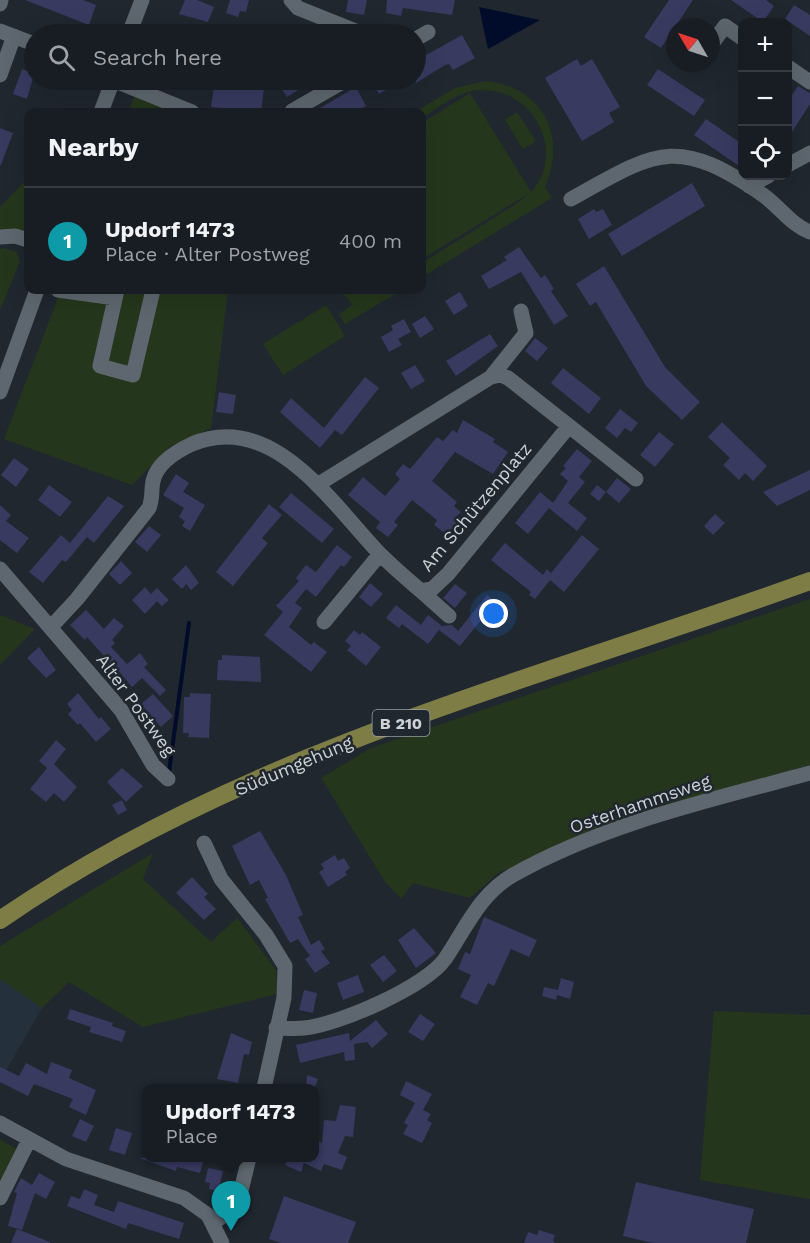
<!DOCTYPE html>
<html lang="en">
<head>
<meta charset="utf-8">
<style>
  :root { --surface:#181d23; --page:#21262b; --text:#f1f3f6; --muted:#9fa2a6; --line:#363b41; --accent:#bca0f2 }
  body { margin:0; font-family:"Work Sans",sans-serif; background:var(--page); color:var(--text) }
  .controls { position:absolute; right:18px; top:18px; display:grid; overflow:hidden; border-radius:12px; box-shadow:0 6px 24px #0002 }
  .controls button { width:54px; height:54px; display:grid; place-items:center; padding:0; border:0; border-bottom:2px solid var(--line); background:var(--surface); color:var(--text); font:30px sans-serif }
  .compass { position:absolute; left:666px; top:18px; width:54px; height:54px; border-radius:50%; background:var(--surface); box-shadow:0 6px 24px #0002; rotate:309deg }
  .you { position:absolute; left:494px; top:614px; width:21px; height:21px; margin:-15px; border:4px solid #fff; border-radius:50%; background:#1a73e8; box-shadow:0 0 0 9px #1a73e833 }
  .badge { display:grid; place-items:center; width:39px; height:39px; border-radius:50%; background:var(--accent); color:#fff; font-size:20px; font-weight:700 }
  .pin { position:absolute; translate:-50% -50px; filter:drop-shadow(0 2px 3px #0008) }
  .pin::after { content:''; position:absolute; top:32px; width:21px; height:18px; background:inherit; clip-path:polygon(0 0,100% 0,50% 100%) }
  .popup { position:absolute; left:142px; top:1084px; width:177px; height:78px; box-sizing:border-box; display:grid; place-content:center; border-radius:12px; background:var(--surface); filter:drop-shadow(0 2px 4px #0005); font-size:20px; white-space:nowrap; color:var(--muted) }
  .popup b { font-size:22px; color:var(--text) }
  .popup::after { content:''; position:absolute; left:50%; top:100%; margin-left:-12px; border:12px solid transparent; border-top-color:var(--surface) }
  .list { margin:0; padding:0; list-style:none }
  h2 { display:flex; justify-content:space-between; align-items:center; height:78px; margin:0; padding:0 24px; font-size:26px }
  h2 small { font-size:20px; font-weight:400; color:var(--muted) }
  .list li { display:grid; grid-template-columns:39px 1fr auto; gap:18px; align-items:center; box-sizing:border-box; height:108px; padding:0 24px; border-top:2px solid var(--line) }
  .list b { display:block; font-size:22px; white-space:nowrap }
  .list p { margin:0; font-size:20px; white-space:nowrap; color:var(--muted) }
  .list em { font-size:20px; font-style:normal; color:var(--muted) }
  .icon { flex:none; width:33px; height:33px; fill:none; stroke:currentColor; stroke-width:2; stroke-linecap:round; stroke-linejoin:round }
  .map { position:relative; flex:none; width:810px; height:1243px; overflow:hidden }
  .search { position:absolute; background:var(--surface); box-shadow:0 6px 24px #0002; left:24px; top:24px; width:402px; height:66px; display:flex; align-items:center; gap:15px; box-sizing:border-box; padding:0 21px; border-radius:33px; color:var(--muted); font-size:22px }
  .panel { position:absolute; background:var(--surface); box-shadow:0 6px 24px #0002; left:24px; top:108px; width:402px; height:186px; border-radius:12px }
  .map>svg:first-child { display:block }
  .built { fill:#24313c }
  .green { fill:#24371c }
  .water { fill:#000c29 }
  .lines { fill:none; stroke-linecap:round; stroke-linejoin:round }
  .stream { stroke:#000c29; stroke-width:4 }
  .building { fill:#383a60 }
  .minor { stroke:#5e676f; stroke-width:15 }
  .major { stroke:#7e7d46; stroke-width:18 }
  .labels { text-anchor:middle; stroke-width:5; stroke-linejoin:round; paint-order:stroke }
  .shield { fill:#20272f; stroke:#999fa5; stroke-width:1.5 }
  .shield-label { font-size:16px; font-weight:bold; fill:#cdd2d7 }
  .street-label { font-size:18px; fill:#cdd2d7; stroke:#20272f }
</style>
</head>
<body>
<div class="map">
<svg width="810" height="1243" viewBox="0 0 810 1243">
  <rect width="100%" height="100%" fill="#20272f"/>
  <path class="built" d="M 0,979 L 42,1008 L 0,1081 Z"/>
  <path class="green" d="M 485,81 C 542,86 568,136 545,187 L 552,198 L 422,277 L 422,263 L 516,204 L 531,192 L 422,259 L 422,123 L 470,93 L 531,192 C 568,152 532,87 480,90 C 458,91 440,107 422,118 L 422,112 L 415,112 L 455,88 Z
    M 135,95 L 175,112 L 128,112 Z
    M 517,112 L 536,141 L 523,149 L 505,120 Z
    M 28,178 L 28,233 L 0,229 L 0,207 Z
    M 3,248 L 17,252 L 20,262 L 0,310 L 0,249 Z
    M 61,290 L 228,290 L 211,428 L 170,447 L 132,485 L 4,439 Z
    M 331,290 L 402,290 L 345,324 L 339,314 L 352,305 L 345,295 Z
    M 326,305 L 345,336 L 283,375 L 263,344 Z
    M 810,599 L 810,765 L 663,806 L 498,873 L 470,898 L 413,883 L 401,899 L 386,883 L 321,778 L 371,748 Z
    M 0,615 L 35,629 L 0,665 Z
    M 153,853 L 143,879 L 211,942 L 237,918 L 276,970 L 277,994 L 143,1027 L 69,982 L 42,1008 L 0,979 L 0,946 Z
    M 714,1011 L 810,1015 L 810,1199 L 700,1180 Z
    M 0,1140 L 19,1150 L 0,1185 Z"/>
  <path class="water" d="M 479,7 L 540,20 L 488,49 Z"/>
  <g class="lines">
    <path class="stream" d="M 169,772 L 189,623"/>
  </g>
  <path class="building" d="M 25,0 L 83,0 L 96,5 L 89,25 Z
    M 185,0 L 197,0 L 214,7 L 208,22 L 179,14 Z
    M 230,0 L 249,0 L 246,12 L 240,11 L 238,17 L 226,13 Z
    M 348,0 L 367,0 L 364,15 L 346,12 Z
    M 387,0 L 455,0 L 452,15 L 403,8 L 401,16 L 386,13 Z
    M 669,0 L 693,0 L 661,48 L 644,37 Z
    M 731,0 L 766,0 L 774,6 L 763,22 Z
    M 794,5 L 810,15 L 810,36 L 785,19 Z
    M 288,24 L 324,29 L 324,34 L 286,34 Z
    M 462,35 L 475,58 L 453,70 L 449,64 L 445,65 L 416,83 L 416,55 L 423,51 L 426,55 Z
    M 577,59 L 581,66 L 592,59 L 620,107 L 609,113 L 614,122 L 582,141 L 545,78 Z
    M 22,69 L 34,74 L 27,99 L 13,94 Z
    M 658,69 L 705,100 L 694,116 L 647,85 Z
    M 215,80 L 265,80 L 261,112 L 211,107 Z
    M 276,80 L 299,80 L 303,87 L 287,97 Z
    M 371,80 L 403,80 L 379,94 Z
    M 798,86 L 810,93 L 810,104 L 788,138 L 788,101 Z
    M 356,87 L 366,106 L 355,112 L 313,112 Z
    M 706,119 L 742,144 L 742,168 L 694,135 Z
    M 0,128 L 13,133 L 1,165 L 0,165 Z
    M 692,183 L 705,206 L 622,256 L 608,234 Z
    M 594,209 L 596,212 L 603,209 L 612,225 L 589,239 L 578,219 Z
    M 519,247 L 541,278 L 545,275 L 554,289 L 551,291 L 568,316 L 554,325 L 521,272 L 489,289 L 481,276 L 507,260 L 504,257 Z
    M 604,266 L 665,367 L 700,402 L 682,420 L 646,386 L 596,302 L 590,306 L 576,284 Z
    M 460,292 L 468,306 L 454,315 L 445,301 Z
    M 425,316 L 434,329 L 420,338 L 412,324 Z
    M 404,319 L 411,332 L 398,339 L 402,345 L 389,352 L 381,337 L 393,330 L 391,326 Z
    M 490,334 L 498,346 L 456,376 L 446,361 Z
    M 535,338 L 548,348 L 537,361 L 525,351 Z
    M 415,365 L 425,381 L 411,389 L 401,373 Z
    M 563,368 L 601,398 L 589,414 L 551,383 Z
    M 365,377 L 379,388 L 342,435 L 335,430 L 320,448 L 280,412 L 291,398 L 324,428 Z
    M 219,392 L 236,395 L 233,414 L 216,412 Z
    M 620,409 L 638,423 L 631,432 L 625,428 L 617,438 L 605,428 Z
    M 463,420 L 495,439 L 493,442 L 508,452 L 493,474 L 455,452 L 432,481 L 457,502 L 454,506 L 461,512 L 457,516 L 460,519 L 447,535 L 434,525 L 437,520 L 412,500 L 394,522 L 398,525 L 388,537 L 376,528 L 380,522 L 348,495 L 363,477 L 385,496 L 400,479 L 395,474 L 403,464 L 410,469 L 437,437 L 443,441 L 453,430 L 457,433 Z
    M 722,422 L 767,466 L 753,481 L 745,473 L 739,480 L 723,465 L 730,458 L 708,437 Z
    M 659,432 L 674,444 L 655,467 L 640,455 Z
    M 577,449 L 592,461 L 579,477 L 585,482 L 568,503 L 587,518 L 577,531 L 549,508 L 528,534 L 515,523 L 540,492 L 553,503 L 568,481 L 560,474 L 566,468 L 563,466 Z
    M 14,458 L 29,469 L 16,487 L 1,475 Z
    M 810,470 L 810,490 L 777,506 L 763,492 Z
    M 176,474 L 189,483 L 183,492 L 205,505 L 190,531 L 182,526 L 185,521 L 179,517 L 184,508 L 163,495 Z
    M 617,478 L 631,489 L 619,503 L 606,492 Z
    M 49,485 L 72,502 L 60,517 L 38,500 Z
    M 597,485 L 606,492 L 599,501 L 590,494 Z
    M 291,493 L 334,529 L 322,543 L 279,507 Z
    M 108,496 L 124,506 L 94,543 L 87,537 L 66,562 L 62,560 L 43,583 L 29,572 L 61,535 L 70,543 Z
    M 269,504 L 282,515 L 262,538 L 268,543 L 233,586 L 216,572 Z
    M 0,505 L 11,515 L 6,521 L 29,538 L 17,553 L 0,540 Z
    M 715,514 L 725,523 L 713,535 L 704,526 Z
    M 149,526 L 161,535 L 147,552 L 135,542 Z
    M 582,535 L 599,549 L 564,592 L 550,580 L 535,599 L 529,595 L 531,592 L 491,560 L 505,543 L 543,575 L 547,569 L 551,573 Z
    M 337,545 L 352,557 L 344,567 L 341,565 L 316,597 L 306,589 L 295,603 L 302,608 L 289,627 L 311,645 L 314,642 L 327,652 L 311,672 L 264,635 L 283,612 L 276,606 L 299,581 L 296,578 L 306,565 L 316,572 Z
    M 121,561 L 132,573 L 120,585 L 109,574 Z
    M 186,565 L 199,583 L 191,590 L 186,584 L 182,589 L 172,579 Z
    M 370,583 L 383,594 L 371,607 L 359,597 Z
    M 455,584 L 467,593 L 455,608 L 443,598 Z
    M 145,587 L 151,594 L 157,588 L 169,600 L 162,606 L 157,601 L 145,614 L 132,600 Z
    M 487,595 L 499,605 L 484,623 L 481,620 L 460,646 L 439,630 L 428,644 L 402,624 L 399,628 L 386,618 L 396,605 L 421,625 L 428,615 L 442,626 L 452,625 L 458,631 Z
    M 86,610 L 104,629 L 114,618 L 124,626 L 112,640 L 115,643 L 111,647 L 127,664 L 140,653 L 148,664 L 144,667 L 166,690 L 160,696 L 142,678 L 132,687 L 113,664 L 109,668 L 101,659 L 104,656 L 87,637 L 85,640 L 70,625 Z
    M 354,630 L 360,635 L 362,632 L 381,647 L 366,666 L 347,650 L 351,646 L 345,641 Z
    M 39,647 L 56,670 L 46,678 L 27,658 Z
    M 222,655 L 260,657 L 261,682 L 217,680 L 218,660 L 222,660 Z
    M 78,693 L 99,719 L 101,717 L 111,729 L 96,742 L 80,723 L 78,725 L 68,714 L 72,710 L 67,704 Z
    M 190,693 L 211,694 L 209,738 L 188,737 L 189,733 L 183,733 L 184,697 L 190,697 Z
    M 153,694 L 173,716 L 161,727 L 141,704 Z
    M 56,740 L 66,749 L 54,764 L 77,787 L 64,802 L 54,793 L 46,802 L 30,789 L 47,768 L 39,761 Z
    M 122,768 L 143,786 L 126,802 L 107,782 Z
    M 122,800 L 127,810 L 118,815 L 112,805 Z
    M 260,831 L 286,875 L 303,915 L 298,917 L 311,945 L 319,940 L 325,949 L 321,951 L 330,963 L 315,973 L 305,959 L 310,956 L 298,939 L 290,943 L 265,899 L 268,898 L 259,880 L 250,885 L 232,846 Z
    M 335,855 L 338,861 L 344,858 L 350,868 L 345,872 L 347,875 L 328,887 L 319,872 L 324,869 L 321,864 Z
    M 192,877 L 208,894 L 204,897 L 216,909 L 204,920 L 176,893 Z
    M 484,917 L 537,940 L 529,957 L 511,949 L 494,986 L 488,983 L 477,1005 L 460,997 L 471,975 L 458,969 L 465,952 L 470,954 Z
    M 414,928 L 436,953 L 416,968 L 398,940 Z
    M 384,955 L 397,971 L 383,982 L 370,965 Z
    M 358,975 L 364,992 L 343,1000 L 337,983 Z
    M 561,978 L 574,982 L 570,999 L 557,995 L 556,1000 L 542,996 L 544,987 L 558,990 Z
    M 304,990 L 317,993 L 313,1013 L 299,1010 Z
    M 70,1009 L 113,1023 L 112,1026 L 126,1031 L 122,1042 L 89,1032 L 91,1027 L 67,1019 Z
    M 420,1014 L 435,1024 L 423,1041 L 408,1032 Z
    M 376,1020 L 388,1034 L 372,1048 L 367,1042 L 354,1044 L 355,1060 L 345,1061 L 344,1052 L 300,1063 L 296,1045 L 349,1033 L 350,1041 Z
    M 231,1033 L 252,1042 L 249,1055 L 244,1054 L 238,1083 L 217,1079 Z
    M 51,1062 L 72,1070 L 69,1078 L 96,1090 L 86,1115 L 69,1107 L 73,1099 L 34,1084 L 28,1096 L 0,1082 L 0,1067 L 19,1076 L 26,1063 L 47,1074 Z
    M 307,1075 L 318,1079 L 314,1089 L 306,1089 Z
    M 406,1081 L 432,1094 L 423,1110 L 431,1114 L 427,1120 L 432,1123 L 422,1143 L 403,1134 L 408,1125 L 404,1123 L 415,1103 L 400,1095 Z
    M 340,1105 L 356,1107 L 353,1137 L 345,1136 L 338,1153 L 347,1157 L 342,1170 L 324,1164 L 321,1171 L 304,1163 L 301,1172 L 285,1165 L 288,1158 L 315,1158 L 315,1140 L 322,1143 L 324,1120 L 336,1121 Z
    M 80,1119 L 94,1126 L 86,1142 L 72,1136 Z
    M 116,1128 L 132,1133 L 125,1155 L 109,1150 Z
    M 139,1158 L 204,1158 L 200,1173 L 177,1167 L 176,1171 Z
    M 208,1168 L 223,1171 L 218,1191 L 209,1189 L 210,1183 L 205,1182 Z
    M 39,1173 L 55,1182 L 46,1199 L 35,1193 L 22,1230 L 8,1226 L 17,1193 L 14,1192 L 21,1178 L 32,1185 Z
    M 636,1182 L 754,1209 L 746,1243 L 653,1243 L 623,1236 Z
    M 84,1189 L 98,1195 L 94,1205 L 114,1212 L 118,1201 L 184,1223 L 179,1239 L 128,1223 L 126,1229 L 67,1206 L 71,1196 L 80,1199 Z
    M 284,1196 L 356,1222 L 348,1243 L 281,1243 L 269,1239 Z
    M 17,1229 L 50,1242 L 50,1243 L 11,1243 Z
    M 539,1230 L 555,1235 L 553,1240 L 555,1243 L 524,1243 L 528,1232 L 537,1235 Z"/>
  <g class="lines">
    <path class="minor" d="M 291,0 L 298,8 L 363,34
      M 0,4 L 1,0
      M 0,31 L 34,44
      M 129,34 L 142,0
      M 416,39 L 428,32
      M 711,45 L 725,26 L 742,38
      M 788,67 L 810,82
      M 0,75 L 14,36
      M 113,80 L 192,112
      M 292,111 L 346,80
      M 101,112 L 113,80
      M 788,165 L 810,153
      M 749,186 L 768,176
      M 571,199 C 657,151 676,135 763,195 C 780,207 791,225 810,232
      M 0,237 L 15,236 L 28,240
      M 58,290 L 115,298
      M 117,290 L 100,366 L 133,375 L 153,290
      M 491,377 L 526,333 L 521,311
      M 0,392 L 37,290
      M 569,426 L 636,479
      M 0,569 L 121,710 L 153,765 L 168,779
      M 421,591 L 449,616
      M 324,622 L 380,554
      M 51,627 L 77,599 L 149,508 C 153,498 151,490 153,481 C 157,463 177,451 192,444 C 273,410 332,504 380,554 C 393,567 407,579 421,591 L 432,589 L 448,574 L 569,426 L 508,378 L 501,375 L 491,377 L 317,485
      M 204,843 L 221,879 L 266,935 L 285,966 L 284,998 L 264,1088
      M 276,1028 C 285,1028 295,1029 304,1028 C 338,1025 425,987 445,959 C 466,928 479,895 513,875 C 603,824 711,800 810,773
      M 0,1123 L 66,1159 L 184,1198 L 208,1215 L 222,1243
      M 0,1198 L 29,1140
      M 214,1222 L 237,1207 L 249,1158"/>
    <path class="major" d="M 0,920 C 243,752 536,680 810,581"/>
  </g>
  <g class="labels">
    <rect class="shield" x="372.5" y="710" width="57" height="26" rx="4.5"/>
    <g class="shield-label">
      <text x="401" y="729">B 210</text>
    </g>
    <g class="street-label">
      <text transform="translate(476 507) rotate(-50)" y="6">Am Schützenplatz</text>
      <text transform="translate(136 705) rotate(54)" y="6">Alter Postweg</text>
      <text transform="translate(294 766) rotate(-23)" y="6">Südumgehung</text>
      <text transform="translate(640 804) rotate(-19)" y="6">Osterhammsweg</text>
    </g>
  </g>
</svg>
<div class="controls">
<button>+</button>
<button>−</button>
<button><svg class="icon" aria-label="locate" viewBox="0 0 24 24"><circle cx="12" cy="12" r="6"/><path d="M12 2v4M12 18v4M2 12h4M18 12h4"/></svg></button>
</div>
<svg class="compass" viewBox="-18 -18 36 36"><path d="M0-13l5 13h-10z" fill="#e53935"/><path d="M0 13l5-13h-10z" fill="#9fa2a6"/></svg>
<div class="you"></div>
<div class="pin badge" style="left:231px;top:1231px;background:#0f9aa8">1</div>
<div class="popup"><b>Updorf 1473</b>Place</div>
<div class="search"><svg class="icon" aria-label="search" viewBox="0 0 24 24"><circle cx="10" cy="10" r="6"/><path d="M15 15l6 6"/></svg>Search here</div>
<section class="panel">
<h2>Nearby<small></small></h2>
<ul class="list">
<li><span class="badge" style="background:#0f9aa8">1</span><div><b>Updorf 1473</b><p>Place · Alter Postweg</p></div><em>400 m</em></li>
</ul>
</section>
</div>
</body>
</html>
